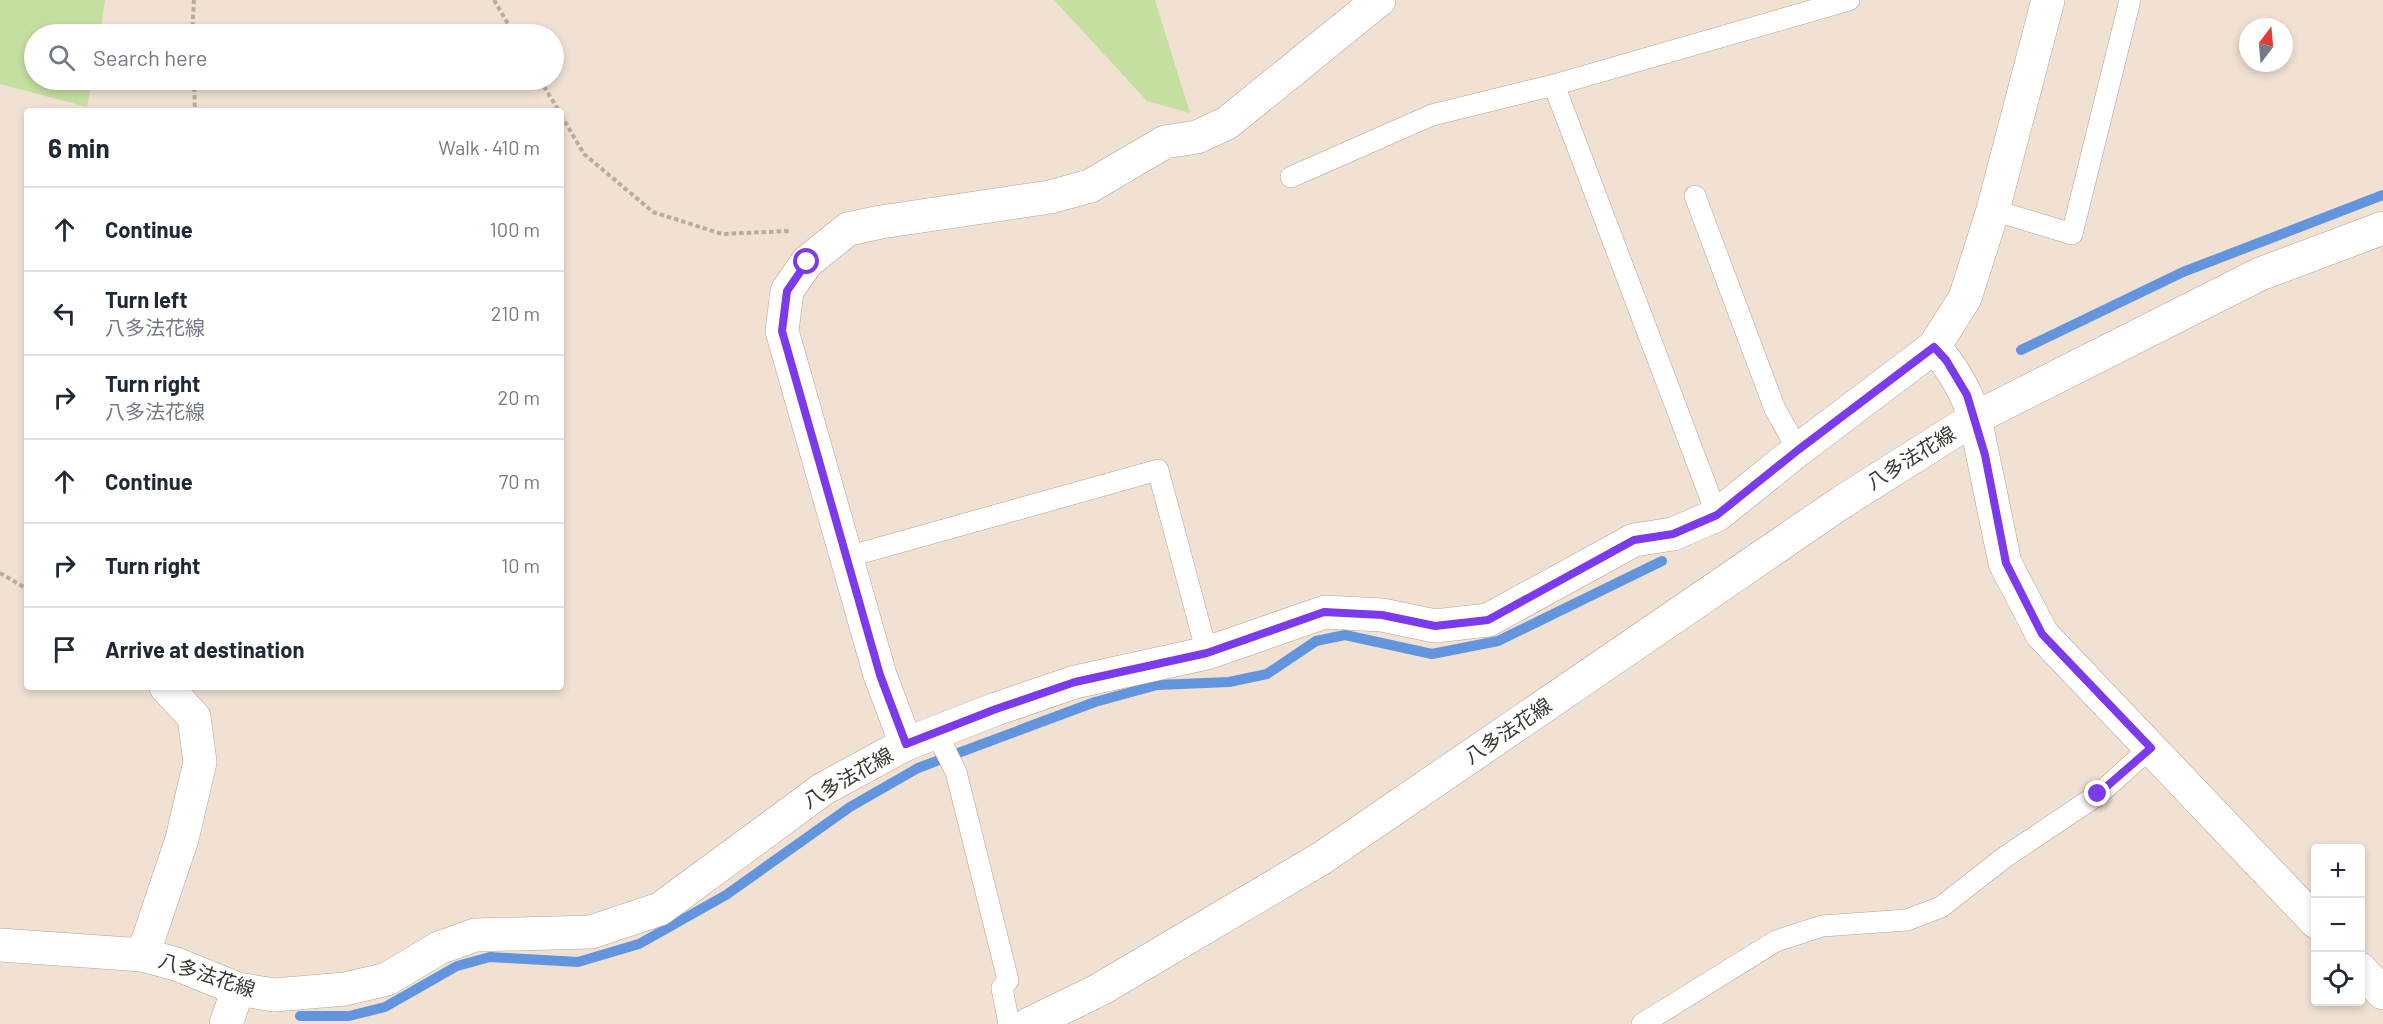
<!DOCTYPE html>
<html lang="en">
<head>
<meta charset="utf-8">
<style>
  :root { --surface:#fff; --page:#f2f2f3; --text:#1f2937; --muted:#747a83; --line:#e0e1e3 }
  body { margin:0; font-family:Barlow,"Noto Sans JP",sans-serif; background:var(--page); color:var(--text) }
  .controls { position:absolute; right:18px; bottom:18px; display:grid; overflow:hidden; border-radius:6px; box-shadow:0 3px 9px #0003 }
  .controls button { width:54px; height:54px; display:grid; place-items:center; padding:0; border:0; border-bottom:2px solid var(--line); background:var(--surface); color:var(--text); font:30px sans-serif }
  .compass { position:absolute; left:2239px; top:18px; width:54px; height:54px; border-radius:50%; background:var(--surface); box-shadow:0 3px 9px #0003; rotate:16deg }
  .stop { position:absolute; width:18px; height:18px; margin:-14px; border:4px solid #7c3aed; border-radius:50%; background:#fff }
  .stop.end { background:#7c3aed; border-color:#fff; box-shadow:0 2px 6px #0008 }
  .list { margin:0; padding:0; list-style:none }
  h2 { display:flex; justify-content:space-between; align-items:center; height:78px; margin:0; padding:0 24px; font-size:26px }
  h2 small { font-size:20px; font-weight:400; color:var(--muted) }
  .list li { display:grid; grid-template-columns:39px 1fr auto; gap:18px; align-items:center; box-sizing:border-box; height:84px; padding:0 24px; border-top:2px solid var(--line) }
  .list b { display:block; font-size:22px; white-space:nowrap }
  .list p { margin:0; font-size:20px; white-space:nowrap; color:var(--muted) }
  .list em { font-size:20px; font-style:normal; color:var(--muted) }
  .icon { flex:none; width:33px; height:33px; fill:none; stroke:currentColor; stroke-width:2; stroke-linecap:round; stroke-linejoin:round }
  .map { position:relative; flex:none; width:2383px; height:1024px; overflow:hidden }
  .search { position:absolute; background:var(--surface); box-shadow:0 3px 9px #0003; left:24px; top:24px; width:540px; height:66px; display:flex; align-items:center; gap:15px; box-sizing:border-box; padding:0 21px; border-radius:33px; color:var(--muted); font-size:22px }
  .panel { position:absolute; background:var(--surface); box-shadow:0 3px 9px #0003; left:24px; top:108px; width:540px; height:582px; border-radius:6px }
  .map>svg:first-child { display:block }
  .green { fill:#c5dfa1 }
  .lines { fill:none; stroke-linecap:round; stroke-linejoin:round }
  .stream { stroke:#6394de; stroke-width:10 }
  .service-casing { stroke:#b2a396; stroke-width:22 }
  .minor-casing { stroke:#b2a396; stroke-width:34 }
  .secondary-casing { stroke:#b2a396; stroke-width:34 }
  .path { stroke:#b8aca0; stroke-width:4; stroke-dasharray:4.5 3; stroke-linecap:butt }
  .service { stroke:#fff; stroke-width:21 }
  .minor { stroke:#fff; stroke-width:33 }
  .secondary { stroke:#fff; stroke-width:33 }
  .route { stroke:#7c3aed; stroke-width:8 }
  .labels { text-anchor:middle; stroke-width:4.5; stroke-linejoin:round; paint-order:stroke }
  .street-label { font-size:20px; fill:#3c3630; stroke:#fff }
</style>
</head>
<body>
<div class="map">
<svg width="2383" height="1024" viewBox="0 0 2383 1024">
  <rect width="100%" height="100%" fill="#f0e1d3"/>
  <path class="green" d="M 0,0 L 105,0 L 100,34 L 34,34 L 34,80 L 92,80 L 87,107 L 0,84 Z
    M 1054,0 L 1155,0 L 1190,113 L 1147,101 Z"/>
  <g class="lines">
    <path class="stream" d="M 2021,350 L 2183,272 L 2383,195
      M 300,1016 L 349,1016 L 385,1007 L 457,966 L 490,957 L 578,962 L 639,944 L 726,895 L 850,807 L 918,768 L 1095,702 L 1157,685 L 1229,682 L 1267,674 L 1316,641 L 1345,635 L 1432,654 L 1498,641 L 1662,561"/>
    <g class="service-casing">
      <path id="service" d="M 1291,177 L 1432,115 L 1554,85
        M 1695,196 L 1775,409 L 1798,450
        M 1993,210 L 2072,234 L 2130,0
        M 1717,515 L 1554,85 L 1849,0
        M 847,557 L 1158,470 L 1207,653
        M 936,732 L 956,772 L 1008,980 L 1002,988 L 1009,1024
        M 1642,1024 L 1776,941 L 1822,926 L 1907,920 L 1941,907 L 2005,857 L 2099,794 L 2150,748"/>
    </g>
    <g class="minor-casing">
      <path id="minor" d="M 1975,418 L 2005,563 L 2042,634 L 2316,922
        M 906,744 L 880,675 L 782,331 L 787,291 L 807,262 L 848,229 L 881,222 L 1050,197 L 1090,186 L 1165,142 L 1197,137 L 1227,123 L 1379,0
        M 143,955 L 182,839 L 200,762 L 194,717 L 166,687
        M 2360,969 L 2383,993
        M 226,1024 L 238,989"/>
    </g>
    <g class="secondary-casing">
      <path id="secondary" d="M 1934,347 C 1953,368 1966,391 1975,418
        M 0,945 L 143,955 L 176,964 L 238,989 L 274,995 L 345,989 L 387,979 L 439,948 L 475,935 L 591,932 L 660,909 L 823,789 L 906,744 L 996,709 L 1075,682 L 1207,653 L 1325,612 L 1382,615 L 1435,626 L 1488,620 L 1634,540 L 1673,534 L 1717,515 L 1798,450 L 1934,347 L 1965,298 L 1993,210 L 2048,0
        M 1029,1024 L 1099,990 L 1322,858 L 1842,502 L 1975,418 L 2260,274 L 2383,228"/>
    </g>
    <path class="path" d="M 494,0 L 514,34
      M 192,34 L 194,0
      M 194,80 L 195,111
      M 540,80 L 559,111
      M 561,115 L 584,154 L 653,212 L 722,234 L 789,231
      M 0,573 L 27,589"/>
    <use href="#service" class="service"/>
    <use href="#minor" class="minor"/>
    <use href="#secondary" class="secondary"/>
  </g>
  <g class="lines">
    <path class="route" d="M 807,262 L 787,291 L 782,331 L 880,675 L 906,744 L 996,709 L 1075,682 L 1207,653 L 1324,612 L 1382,615 L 1435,626 L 1488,620 L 1634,540 L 1673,534 L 1717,515 L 1798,450 L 1934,347 L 1946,360 L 1967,395 L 1985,455 L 2006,563 L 2042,634 L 2151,748 L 2098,794"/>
  </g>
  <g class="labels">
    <g class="street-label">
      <text transform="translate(1911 458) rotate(-32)" y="7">八多法花線</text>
      <text transform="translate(1508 731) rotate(-34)" y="7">八多法花線</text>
      <text transform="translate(848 778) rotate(-30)" y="7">八多法花線</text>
      <text transform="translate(207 975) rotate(18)" y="7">八多法花線</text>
    </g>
  </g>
</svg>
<div class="controls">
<button>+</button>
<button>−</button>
<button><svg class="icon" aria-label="locate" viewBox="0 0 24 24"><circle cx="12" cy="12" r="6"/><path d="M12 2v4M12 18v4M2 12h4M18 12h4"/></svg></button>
</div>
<svg class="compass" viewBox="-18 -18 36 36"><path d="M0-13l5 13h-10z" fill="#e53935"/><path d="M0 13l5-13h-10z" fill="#747a83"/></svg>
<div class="stop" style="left:807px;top:262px"></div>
<div class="stop end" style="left:2098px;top:794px"></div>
<div class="search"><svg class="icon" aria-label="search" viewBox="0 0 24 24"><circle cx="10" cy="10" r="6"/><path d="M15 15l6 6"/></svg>Search here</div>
<section class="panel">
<h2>6 min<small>Walk · 410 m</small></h2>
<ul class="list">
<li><svg class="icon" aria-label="ahead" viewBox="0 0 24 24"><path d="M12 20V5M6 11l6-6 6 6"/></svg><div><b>Continue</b></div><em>100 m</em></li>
<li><svg class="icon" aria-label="left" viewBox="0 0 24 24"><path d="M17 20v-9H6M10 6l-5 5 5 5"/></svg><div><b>Turn left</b><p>八多法花線</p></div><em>210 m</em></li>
<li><svg class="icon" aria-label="right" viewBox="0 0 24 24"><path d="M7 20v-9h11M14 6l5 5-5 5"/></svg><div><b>Turn right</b><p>八多法花線</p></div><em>20 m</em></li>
<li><svg class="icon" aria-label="ahead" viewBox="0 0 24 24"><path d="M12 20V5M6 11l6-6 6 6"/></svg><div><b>Continue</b></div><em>70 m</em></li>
<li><svg class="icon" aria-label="right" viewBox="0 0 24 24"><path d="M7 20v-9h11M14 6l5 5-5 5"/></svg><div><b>Turn right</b></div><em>10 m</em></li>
<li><svg class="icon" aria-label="arrive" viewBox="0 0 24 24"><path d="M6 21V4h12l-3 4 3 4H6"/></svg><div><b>Arrive at destination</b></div></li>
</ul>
</section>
</div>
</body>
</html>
